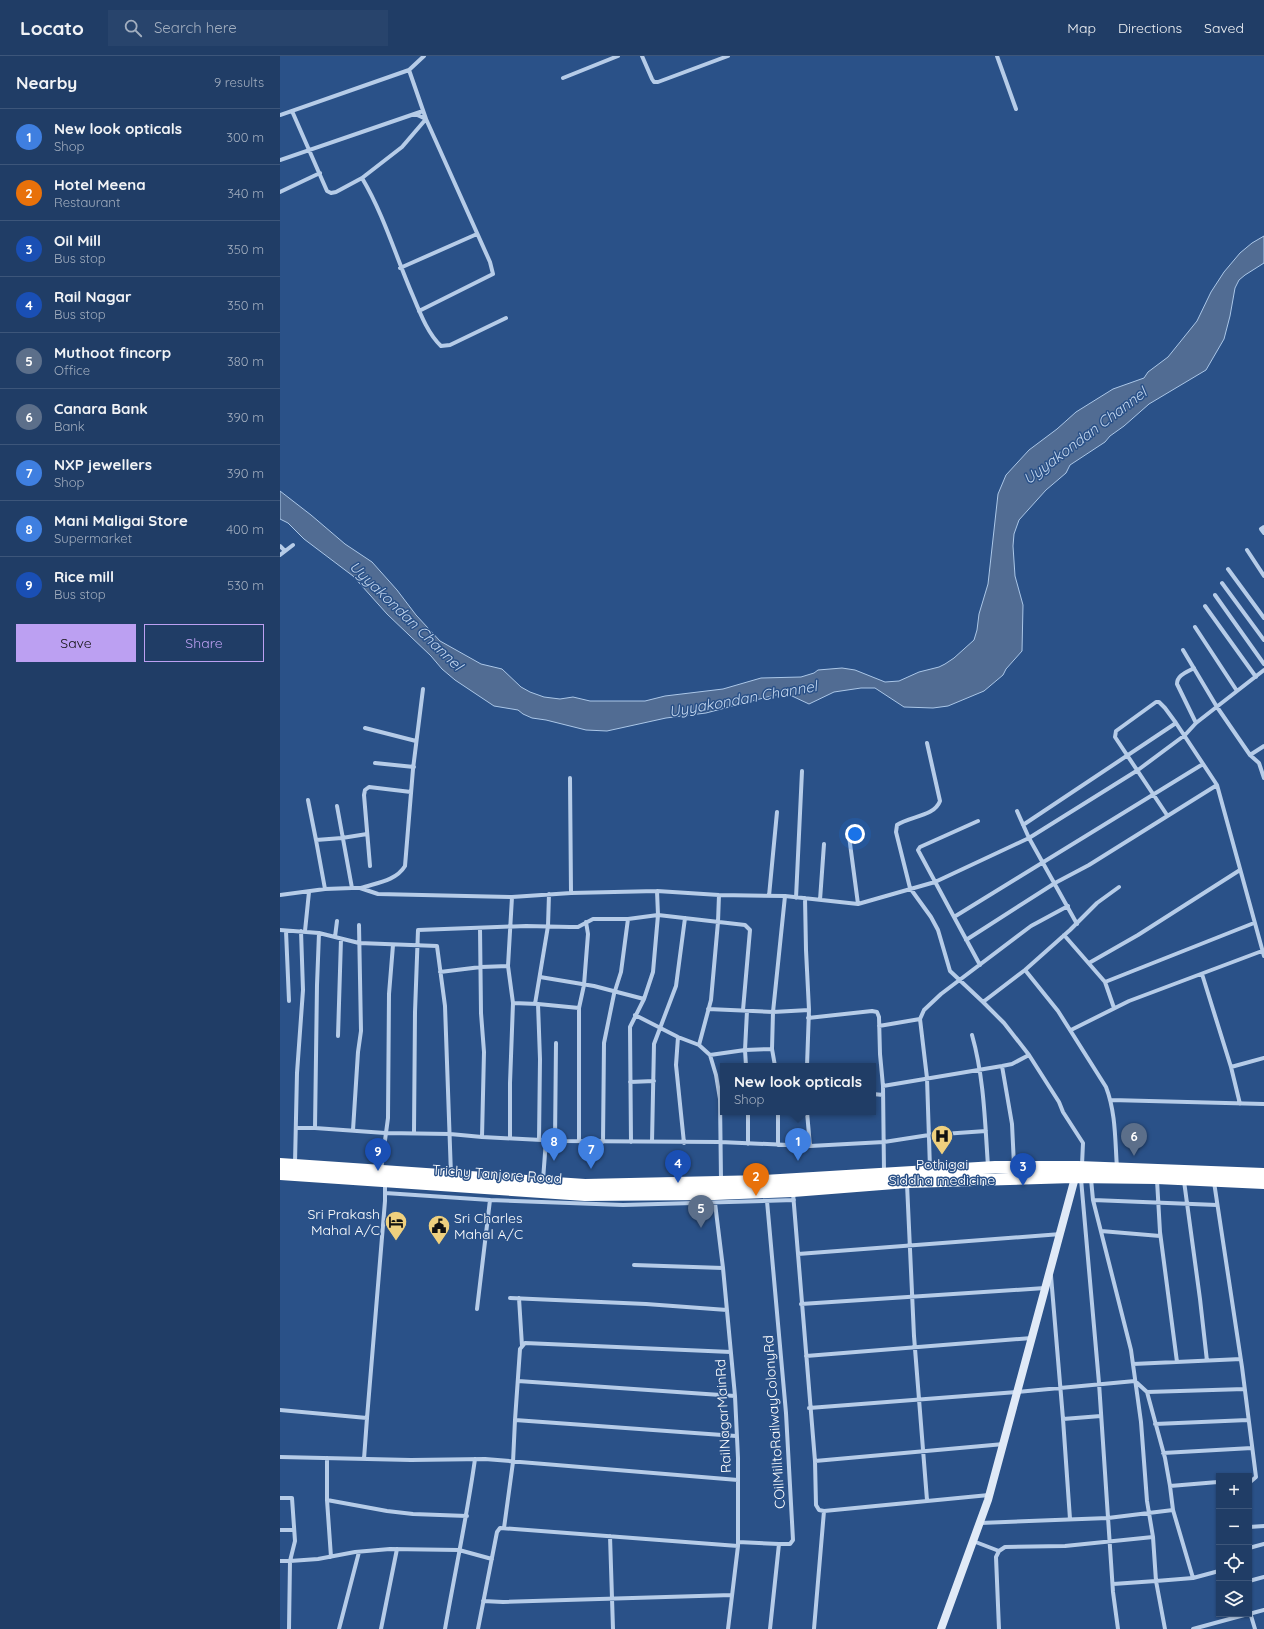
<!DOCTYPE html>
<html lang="en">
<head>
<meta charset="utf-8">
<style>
  :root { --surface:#203d66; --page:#28446c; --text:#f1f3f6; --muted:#a2aebf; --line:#3d567a; --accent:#bca0f2 }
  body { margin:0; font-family:Quicksand,sans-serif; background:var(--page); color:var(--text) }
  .controls { position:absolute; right:12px; bottom:12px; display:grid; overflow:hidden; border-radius:0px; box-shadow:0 1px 3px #0004 }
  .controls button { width:36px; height:36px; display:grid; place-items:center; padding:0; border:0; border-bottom:1px solid var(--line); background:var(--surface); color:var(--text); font:20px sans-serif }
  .you { position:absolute; left:575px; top:778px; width:14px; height:14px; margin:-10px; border:3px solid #fff; border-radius:50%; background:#1a73e8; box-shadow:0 0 0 6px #1a73e833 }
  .badge { display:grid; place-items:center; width:26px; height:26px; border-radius:50%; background:var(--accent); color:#fff; font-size:13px; font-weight:700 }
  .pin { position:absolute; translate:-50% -33px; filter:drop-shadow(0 1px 2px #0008) }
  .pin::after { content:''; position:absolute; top:21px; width:14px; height:12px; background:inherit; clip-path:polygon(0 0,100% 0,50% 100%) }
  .popup { position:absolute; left:440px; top:1007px; width:156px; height:52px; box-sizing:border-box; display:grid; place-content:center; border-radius:0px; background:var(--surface); filter:drop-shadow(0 1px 3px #0005); font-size:13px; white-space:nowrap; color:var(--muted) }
  .popup b { font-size:15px; color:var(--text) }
  .popup::after { content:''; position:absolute; left:50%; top:100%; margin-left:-8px; border:8px solid transparent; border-top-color:var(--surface) }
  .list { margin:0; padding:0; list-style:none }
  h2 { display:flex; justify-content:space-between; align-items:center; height:52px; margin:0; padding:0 16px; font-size:17px }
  h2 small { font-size:13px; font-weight:400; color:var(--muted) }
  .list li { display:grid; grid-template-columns:26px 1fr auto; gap:12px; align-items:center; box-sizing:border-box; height:56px; padding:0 16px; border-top:1px solid var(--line) }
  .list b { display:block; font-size:15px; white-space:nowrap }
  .list p { margin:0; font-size:13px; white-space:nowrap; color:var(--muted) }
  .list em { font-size:13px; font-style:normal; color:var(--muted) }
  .actions { display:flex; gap:8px; padding:12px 16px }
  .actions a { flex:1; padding:9px 0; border:1px solid var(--accent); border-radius:0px; text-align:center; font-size:14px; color:var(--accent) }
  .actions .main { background:var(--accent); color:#111 }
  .icon { flex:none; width:22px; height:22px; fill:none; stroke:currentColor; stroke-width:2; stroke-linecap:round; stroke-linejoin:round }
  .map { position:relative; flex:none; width:984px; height:1573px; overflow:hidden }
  header { display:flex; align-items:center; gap:24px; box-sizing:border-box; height:56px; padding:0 20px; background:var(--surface); border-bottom:1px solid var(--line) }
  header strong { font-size:19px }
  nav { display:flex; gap:22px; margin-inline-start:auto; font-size:14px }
  .search { width:280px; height:36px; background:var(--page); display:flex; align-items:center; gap:10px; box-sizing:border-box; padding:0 14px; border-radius:0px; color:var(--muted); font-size:15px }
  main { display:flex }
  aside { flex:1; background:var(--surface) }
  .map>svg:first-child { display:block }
  .water { fill:#516c93; stroke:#abc7e8 }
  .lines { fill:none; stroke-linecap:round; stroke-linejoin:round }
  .street { stroke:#b6cce8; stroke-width:4 }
  .secondary { stroke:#e0eaf7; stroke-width:8 }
  .highway { stroke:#fff; stroke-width:12 }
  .labels { text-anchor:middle; stroke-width:3; stroke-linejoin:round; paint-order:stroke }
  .poi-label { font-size:14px; fill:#fff; stroke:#2a5188 }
  .street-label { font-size:14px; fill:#fff; stroke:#2a5188 }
  .water-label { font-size:15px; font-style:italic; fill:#c2d6ef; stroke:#2a5188 }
</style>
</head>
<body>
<header>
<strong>Locato</strong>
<div class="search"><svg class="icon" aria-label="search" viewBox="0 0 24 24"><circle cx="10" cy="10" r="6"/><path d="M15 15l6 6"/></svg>Search here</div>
<nav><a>Map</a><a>Directions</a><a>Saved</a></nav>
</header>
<main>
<aside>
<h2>Nearby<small>9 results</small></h2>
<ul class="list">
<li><span class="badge" style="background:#3f7fe0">1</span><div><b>New look opticals</b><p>Shop</p></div><em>300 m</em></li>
<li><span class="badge" style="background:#e8710a">2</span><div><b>Hotel Meena</b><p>Restaurant</p></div><em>340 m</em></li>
<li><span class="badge" style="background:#1a4fb4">3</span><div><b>Oil Mill</b><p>Bus stop</p></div><em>350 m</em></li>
<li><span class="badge" style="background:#1a4fb4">4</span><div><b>Rail Nagar</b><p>Bus stop</p></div><em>350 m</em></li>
<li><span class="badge" style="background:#5c6f8a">5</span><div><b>Muthoot fincorp</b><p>Office</p></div><em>380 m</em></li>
<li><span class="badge" style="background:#5c6f8a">6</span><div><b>Canara Bank</b><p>Bank</p></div><em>390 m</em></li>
<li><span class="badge" style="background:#3f7fe0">7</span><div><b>NXP jewellers</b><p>Shop</p></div><em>390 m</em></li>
<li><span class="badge" style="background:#3f7fe0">8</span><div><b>Mani Maligai Store</b><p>Supermarket</p></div><em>400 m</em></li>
<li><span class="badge" style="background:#1a4fb4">9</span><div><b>Rice mill</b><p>Bus stop</p></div><em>530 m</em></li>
</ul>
<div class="actions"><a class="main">Save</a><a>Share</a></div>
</aside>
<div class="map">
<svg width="984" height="1573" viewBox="0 0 984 1573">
  <rect width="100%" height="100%" fill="#2a5188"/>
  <path class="water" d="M 984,180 L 984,207 L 965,219 L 959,224 L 955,232 L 950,260 L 944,283 L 926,314 L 869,348 L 844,370 L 830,380 L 825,386 L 790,409 L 786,417 L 766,434 L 739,464 L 734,478 L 733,490 L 735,520 L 743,549 L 742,595 L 726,613 L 723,619 L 704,635 L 668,650 L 653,652 L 624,651 L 595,632 L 581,632 L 554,636 L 529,648 L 512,640 L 495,639 L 426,657 L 386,662 L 327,675 L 306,674 L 266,664 L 252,662 L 243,658 L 238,654 L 214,650 L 175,624 L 162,613 L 151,600 L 107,558 L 73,520 L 24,483 L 8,467 L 0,463 L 0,435 L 31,459 L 65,488 L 92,506 L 117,534 L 136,559 L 160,585 L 201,608 L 222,613 L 241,631 L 250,636 L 264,641 L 280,643 L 293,641 L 310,645 L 365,645 L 385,640 L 443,633 L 481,622 L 521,621 L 534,617 L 538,614 L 562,612 L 575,614 L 605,626 L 619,625 L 639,616 L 659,611 L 665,608 L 674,602 L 694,584 L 697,574 L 699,558 L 708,528 L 718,438 L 726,419 L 749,394 L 777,373 L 796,356 L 833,333 L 864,322 L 868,316 L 888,301 L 917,265 L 931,236 L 944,216 L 960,197 L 972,187 Z"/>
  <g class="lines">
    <path class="street" d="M 362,0 L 372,23 L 374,26 L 378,26 L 448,0
      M 717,0 L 736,53
      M 129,14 L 146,63 L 210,206 L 213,218 L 139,255
      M 283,22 L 338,0
      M 12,55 L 47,135 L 51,137 L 56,136 L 82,122 L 122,91 L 146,63 L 135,58
      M 0,59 L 129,14 L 144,0
      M 0,104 L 143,55
      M 82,122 C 104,159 116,201 133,240 C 140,257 148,278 161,290 L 170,289 L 226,262
      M 0,136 L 40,117
      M 120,212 L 197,178
      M 984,471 L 981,473 L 984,477
      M 0,490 L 5,495
      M 967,494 L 984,520
      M 0,499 L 13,489
      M 948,513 L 984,562
      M 942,527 L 984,584
      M 935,539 L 984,608
      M 925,550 L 976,621
      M 915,571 L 957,635
      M 903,594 L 937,651 L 970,699
      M 914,612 C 907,616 897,619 897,628 L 916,667
      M 85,672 L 136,685
      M 647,687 L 660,745 C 654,761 630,760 617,769 L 616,776 L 630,832 L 651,861 L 658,874 L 670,915 L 703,946
      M 984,690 L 970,699 L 979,707 L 984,722
      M 95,707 L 134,711
      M 290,722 L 291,837
      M 28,744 L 36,784
      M 57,750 L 72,832
      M 737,755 L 749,782 L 797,868
      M 887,759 L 835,681 L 836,675 L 876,646 L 879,646 L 885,652 L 896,667 L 937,729 L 984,900
      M 743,769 L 896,667
      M 569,780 L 578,848
      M 90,810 L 84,739 L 85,734 L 89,731 L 131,736
      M 81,832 C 96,827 116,825 125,810 L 133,713 L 143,633
      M 45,833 L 36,784 L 62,782 L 87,778
      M 0,839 L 45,833 L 72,832 L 80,832 L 98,838 L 232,841 L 291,837 L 377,835 L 439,839 L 505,840 L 578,848 L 655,826 L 749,782 L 858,714 L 905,679 L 916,667 L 984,614
      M 489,840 L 497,756
      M 516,842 L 522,715
      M 525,842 L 526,894 L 529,954 L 527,1010
      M 540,844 L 544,788
      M 674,861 L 638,794 L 640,791 L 698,765
      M 200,872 L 201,957 L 204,996 L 202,1081
      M 0,874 L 39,877 L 79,887 L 157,890 L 165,950 L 171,1119
      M 6,875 L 9,945
      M 25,875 L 29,836
      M 784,879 L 825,926 L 834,952
      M 55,881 L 57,865
      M 686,884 L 775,827 L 809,809 L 937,729
      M 809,907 L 858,879 L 960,814
      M 700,909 L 674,861 L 923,708
      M 228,910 L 233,947
      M 745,914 L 778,955 L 826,1031 C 836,1057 835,1085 837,1112
      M 160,916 L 201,911 L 228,910 L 232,841
      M 922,918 L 951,1011 L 960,1048
      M 260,921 L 314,930 L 364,943 L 350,971 L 351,1086
      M 825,926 L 974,867
      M 364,943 L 373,916 L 378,859 L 377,835
      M 255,948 L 268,870 L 269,838
      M 258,948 L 260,1003 L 259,1084
      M 428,953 L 493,956 L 529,954
      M 467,955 L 465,994 L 492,993
      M 355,959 L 398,981 L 419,989 L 430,999 L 436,1019 L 440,1043 L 441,1124
      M 528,962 L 592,955 L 597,956 L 599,961 L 600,998 L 603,1030 L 604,1116
      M 640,963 L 644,954 L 661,938 L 751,870 L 788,850
      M 599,970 L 640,963 L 647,1022 L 650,1113
      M 791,974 L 849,945 L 982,895
      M 692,979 C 704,1021 705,1067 708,1110
      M 58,980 L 61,883
      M 398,981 L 396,1009 L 404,1087
      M 419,989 L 431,944 L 438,866 L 439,839
      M 430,999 L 465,994 L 466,1010
      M 495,1010 L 492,993 L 493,956 L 505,840
      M 722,1010 L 732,1068 L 734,1109
      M 951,1011 L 984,1002
      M 350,1026 L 374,1025
      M 603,1030 L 722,1010 L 732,1008 L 749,999
      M 593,1038 L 603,1039
      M 831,1044 L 984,1048
      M 468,1056 L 468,1088
      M 527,1056 L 530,1090
      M 17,1072 L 35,1072 L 105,1077 L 170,1078 L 202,1081 L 281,1085 L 440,1086 L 530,1090 L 604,1086 L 649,1079 L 706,1075
      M 35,1072 L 37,929 L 39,877
      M 73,1074 L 78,996 L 81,975 L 79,869
      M 134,1076 L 135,956 L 138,874 L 246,870 L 290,871 L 298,871 L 313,863 L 348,863 L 378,859 L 465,869 L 470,874 L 463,954
      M 230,1082 L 230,1027 L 233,947 L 258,948 L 299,952
      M 275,1085 L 276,987
      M 299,1085 L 299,952 L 304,929 L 308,878 L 306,866
      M 323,1086 L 324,987 L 334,938 L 341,916 L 348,863
      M 372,1086 L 374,988 L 396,930 L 405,862
      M 498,1089 L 498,1056
      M 15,1107 L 17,1017 L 23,934 L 21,875
      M 802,1109 L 803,1087 L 783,1056 L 779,1046 L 749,999 L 724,967 L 703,946 L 745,914 L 790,874 L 817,847 L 839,831
      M 101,1114 L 108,1062 L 109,938 L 113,889
      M 801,1123 L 819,1327 L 833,1536 L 838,1573
      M 811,1123 L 813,1144 L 851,1294 L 861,1366 L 867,1445 L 873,1481 L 876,1525 L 913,1522 L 939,1515
      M 263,1124 L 266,1084
      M 877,1124 L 880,1176 L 897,1306
      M 904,1125 L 920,1243 L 927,1305
      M 934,1126 L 962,1311 L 976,1421 L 969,1427
      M 627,1128 L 634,1280 L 647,1444
      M 105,1137 L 210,1144 L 343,1149 L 514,1144
      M 513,1137 L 535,1405 L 536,1449 L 539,1454 L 544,1455 L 709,1439
      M 813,1144 L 937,1149
      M 487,1145 L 506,1357 L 513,1484 L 510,1488 L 499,1488 L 490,1573
      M 435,1147 L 443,1212 L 455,1340 L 458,1402 L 458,1490 L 448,1573
      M 821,1175 L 880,1180
      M 518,1198 L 781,1178
      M 354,1209 L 443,1212
      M 771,1220 L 783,1363 L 790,1463
      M 230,1242 L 366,1248 L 447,1254
      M 239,1242 L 242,1290
      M 521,1248 L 765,1232
      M 197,1253 L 210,1144
      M 526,1300 L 752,1282
      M 853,1308 L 961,1303
      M 238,1325 L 455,1340
      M 867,1336 L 965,1333
      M 529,1352 L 737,1336 L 855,1325 L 867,1336 L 885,1402 L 890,1430 L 938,1426 L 939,1434
      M 0,1354 L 87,1362 L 84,1403
      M 87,1362 L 105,1145 L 105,1126
      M 783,1363 L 821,1360
      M 235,1364 L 240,1293 L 245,1287 L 451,1296
      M 875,1368 L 968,1364
      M 883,1397 L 972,1392
      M 0,1401 L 131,1404 L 205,1403 L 458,1424
      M 47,1402 L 47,1444 L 107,1455 L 133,1458 L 187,1460
      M 535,1405 L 724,1388
      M 890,1430 L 893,1454 L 913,1522
      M 0,1442 L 12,1442 L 15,1485 L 10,1505 L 0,1505
      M 47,1444 L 51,1501
      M 700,1467 L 828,1462 L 893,1454
      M 969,1471 L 984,1470
      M 224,1472 L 233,1406 L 235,1364 L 456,1380
      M 0,1474 L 13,1474
      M 330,1480 L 333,1573
      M 693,1485 L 719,1495
      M 458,1486 L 499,1488
      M 969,1492 L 984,1488
      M 969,1525 L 984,1521
      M 833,1528 L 876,1525 L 885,1573
      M 203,1545 L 223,1546 L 452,1539
      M 969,1553 L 975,1573
      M 969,1558 L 984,1554
      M 9,1573 L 10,1505 L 38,1503 L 75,1496 L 110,1493 L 179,1494 L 212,1503
      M 59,1573 L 79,1496
      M 101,1573 L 117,1493
      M 165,1573 C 175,1516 187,1460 195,1403
      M 198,1573 L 217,1476 L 220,1472 L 458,1490
      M 534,1573 L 544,1455
      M 719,1573 L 716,1501 L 719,1495 L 725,1491 L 785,1490 L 873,1481
      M 913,1573 L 968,1558"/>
    <path class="secondary" d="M 661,1573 L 708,1444 L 796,1118"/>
    <path class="highway" d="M 0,1108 L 305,1129 L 484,1125 L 715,1111 L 798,1111 L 984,1118
      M 0,1118 L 305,1139 L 434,1138 L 513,1135 L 627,1126 L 793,1121 L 877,1122 L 984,1127"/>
  </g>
  <defs>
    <g id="hospital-pin" transform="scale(1.15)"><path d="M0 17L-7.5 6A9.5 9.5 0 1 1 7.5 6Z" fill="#efd07e" stroke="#2a5188"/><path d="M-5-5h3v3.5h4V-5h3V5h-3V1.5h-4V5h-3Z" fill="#111"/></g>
    <g id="hotel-pin" transform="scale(1.15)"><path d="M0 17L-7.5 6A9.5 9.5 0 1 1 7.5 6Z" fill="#efd07e" stroke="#2a5188"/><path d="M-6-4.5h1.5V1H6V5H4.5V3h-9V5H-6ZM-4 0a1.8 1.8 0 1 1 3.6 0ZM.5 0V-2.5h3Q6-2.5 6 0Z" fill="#111"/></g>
    <g id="civic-pin" transform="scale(1.15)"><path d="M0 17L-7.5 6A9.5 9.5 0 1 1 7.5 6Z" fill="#efd07e" stroke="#2a5188"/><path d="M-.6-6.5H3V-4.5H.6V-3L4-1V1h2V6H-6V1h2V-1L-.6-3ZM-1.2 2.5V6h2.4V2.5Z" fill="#111"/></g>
  </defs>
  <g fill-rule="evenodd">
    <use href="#hospital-pin" x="662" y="1080"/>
    <use href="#hotel-pin" x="116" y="1166"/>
    <use href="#civic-pin" x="159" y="1170"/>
  </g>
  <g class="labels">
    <g class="poi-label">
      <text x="662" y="1113">Pothigai<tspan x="662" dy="16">Siddha medicine</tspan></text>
      <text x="100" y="1163" text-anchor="end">Sri Prakash<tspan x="100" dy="16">Mahal A/C</tspan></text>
      <text x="174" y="1167" text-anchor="start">Sri Charles<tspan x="174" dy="16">Mahal A/C</tspan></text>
    </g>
    <g class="street-label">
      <text transform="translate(217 1118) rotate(4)" y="5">Trichy Tanjore Road</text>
      <text transform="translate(443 1360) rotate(-93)" y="5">RailNagarMainRd</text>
      <text transform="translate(494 1366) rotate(-94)" y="5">COilMilltoRailwayColonyRd</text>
    </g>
    <g class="water-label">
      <text transform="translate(805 380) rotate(-37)" y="5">Uyyakondan Channel</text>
      <text transform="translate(126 560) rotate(44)" y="5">Uyyakondan Channel</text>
      <text transform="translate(463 643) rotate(-10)" y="5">Uyyakondan Channel</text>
    </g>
  </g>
</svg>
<div class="controls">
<button>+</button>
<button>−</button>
<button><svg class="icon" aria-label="locate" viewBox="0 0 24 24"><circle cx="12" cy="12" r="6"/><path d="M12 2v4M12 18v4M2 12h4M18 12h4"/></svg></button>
<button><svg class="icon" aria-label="layers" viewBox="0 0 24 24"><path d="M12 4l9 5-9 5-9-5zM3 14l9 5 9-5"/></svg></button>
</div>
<div class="you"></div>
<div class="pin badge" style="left:518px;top:1105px;background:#3f7fe0">1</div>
<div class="popup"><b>New look opticals</b>Shop</div>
<div class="pin badge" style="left:476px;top:1140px;background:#e8710a">2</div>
<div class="pin badge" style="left:743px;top:1130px;background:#1a4fb4">3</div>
<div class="pin badge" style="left:398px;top:1127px;background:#1a4fb4">4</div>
<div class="pin badge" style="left:421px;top:1172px;background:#5c6f8a">5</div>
<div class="pin badge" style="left:854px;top:1100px;background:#5c6f8a">6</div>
<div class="pin badge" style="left:311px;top:1113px;background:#3f7fe0">7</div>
<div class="pin badge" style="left:274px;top:1105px;background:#3f7fe0">8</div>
<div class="pin badge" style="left:98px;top:1115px;background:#1a4fb4">9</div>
</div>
</main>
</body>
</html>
